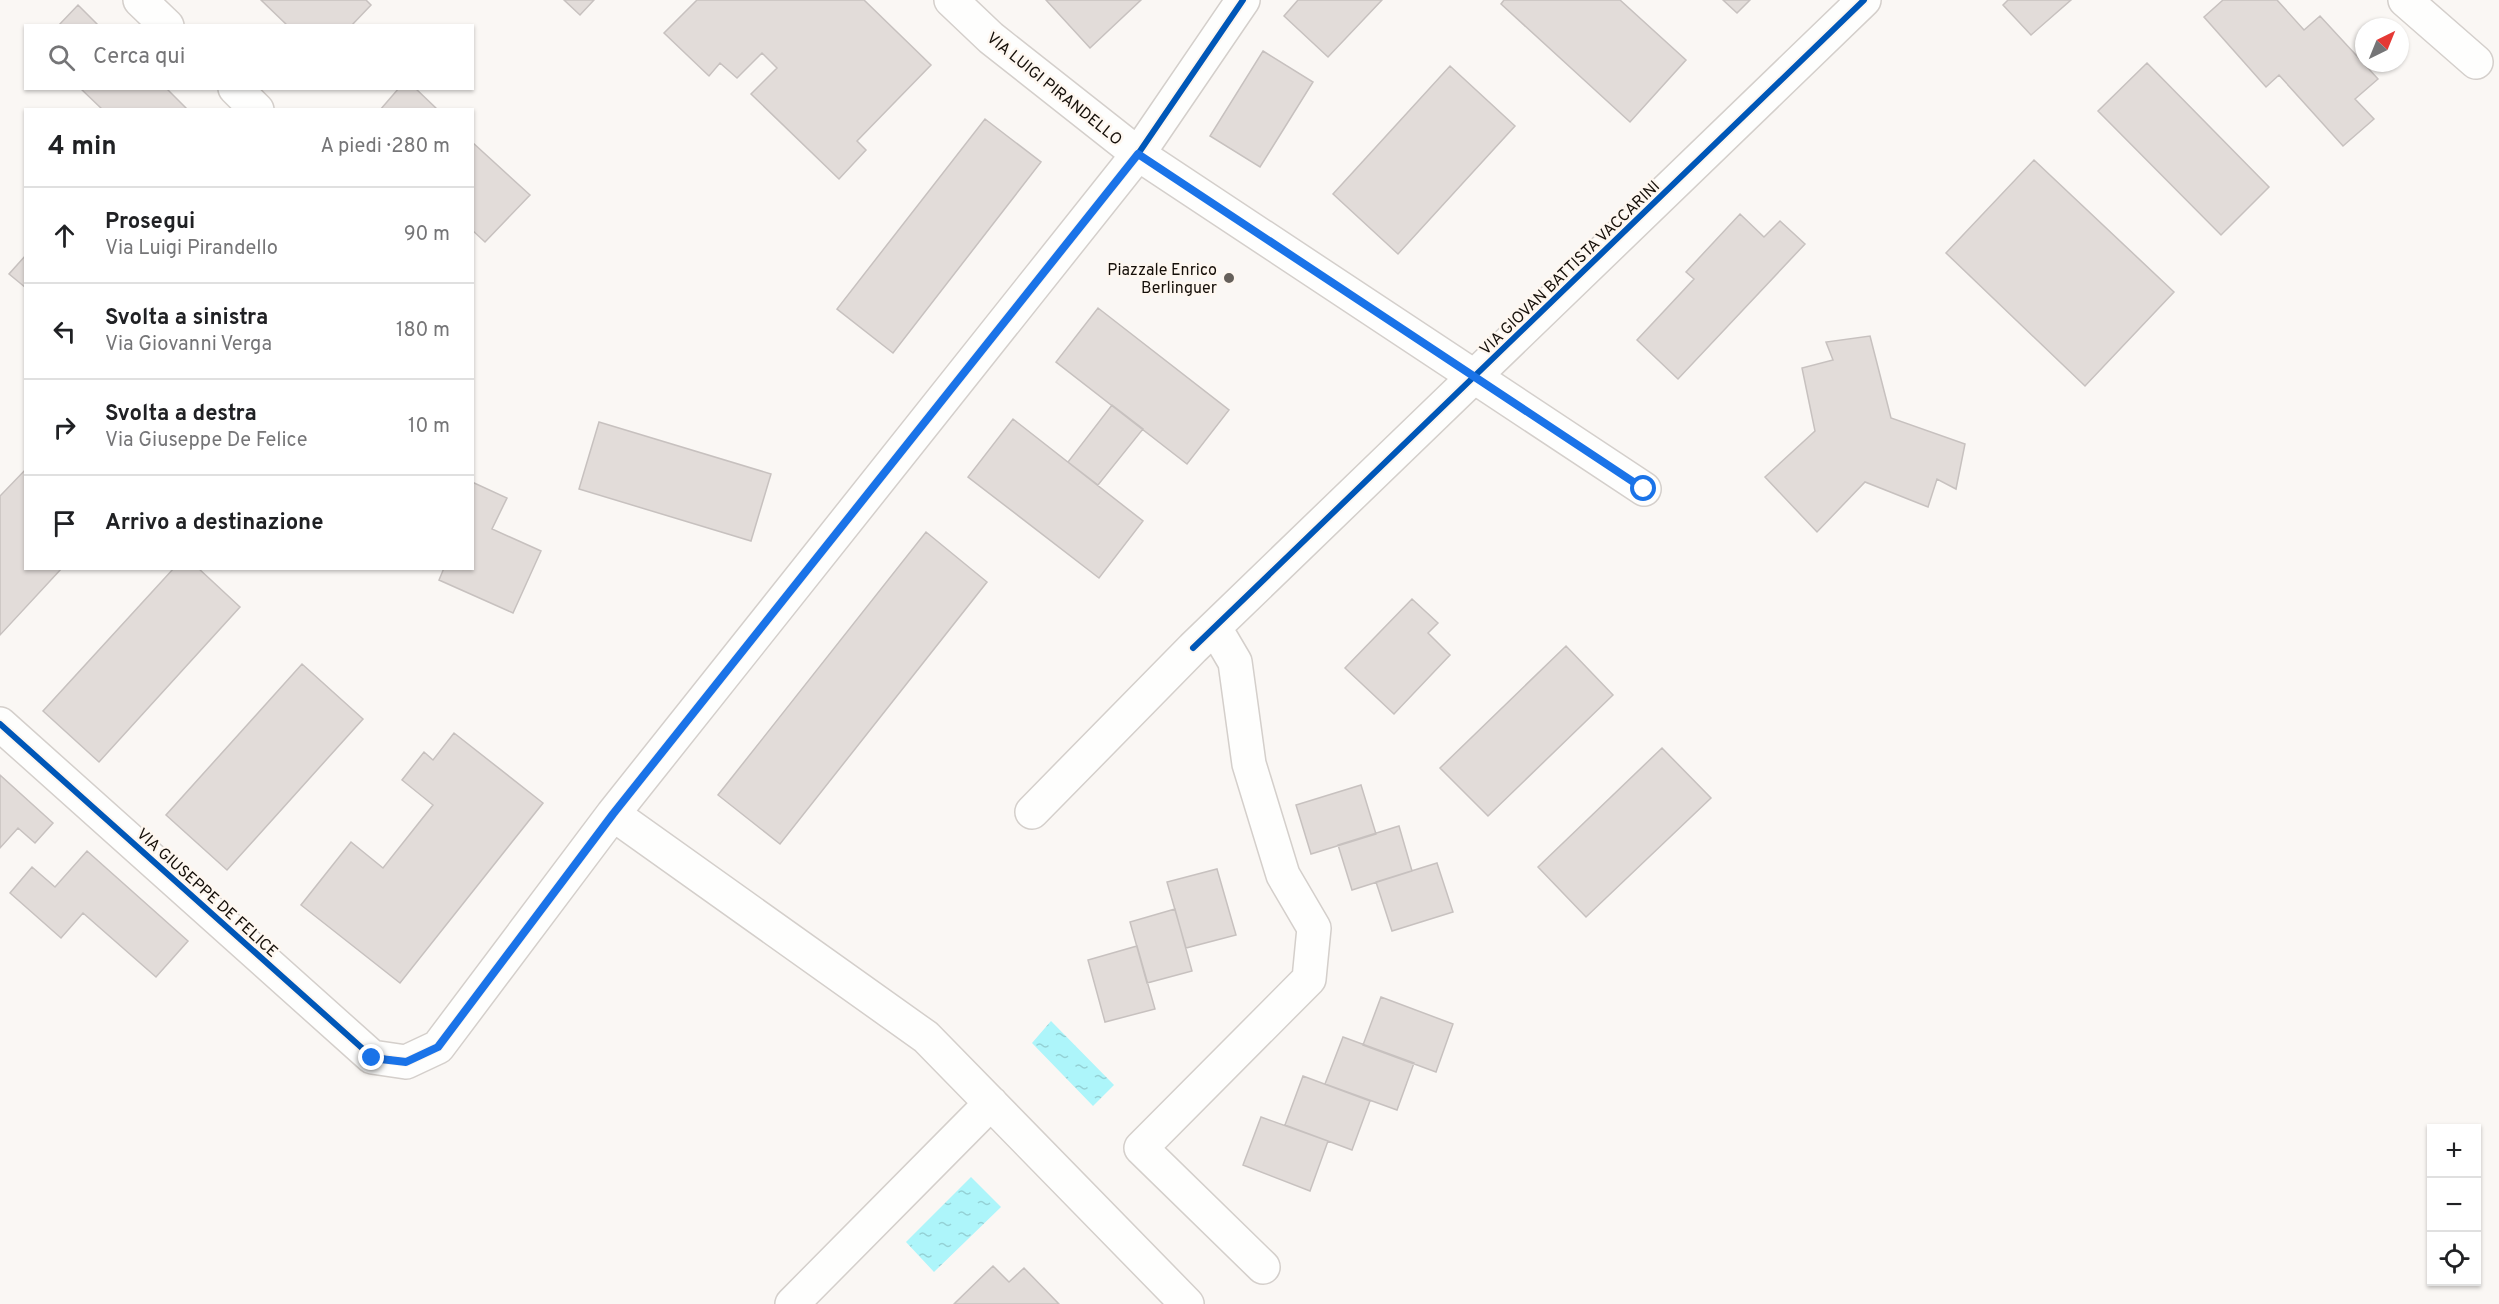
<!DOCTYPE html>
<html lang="it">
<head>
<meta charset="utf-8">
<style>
  :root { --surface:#fff; --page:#f6f6f6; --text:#202124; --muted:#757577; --line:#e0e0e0 }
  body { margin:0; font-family:Overpass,sans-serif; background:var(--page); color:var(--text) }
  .controls { position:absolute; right:18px; bottom:18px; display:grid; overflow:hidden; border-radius:0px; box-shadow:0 2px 4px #0004 }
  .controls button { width:54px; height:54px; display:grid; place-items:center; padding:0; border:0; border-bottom:2px solid var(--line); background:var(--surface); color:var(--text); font:30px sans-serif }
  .compass { position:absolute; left:2355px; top:18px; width:54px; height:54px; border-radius:50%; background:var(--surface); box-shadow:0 2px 4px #0004; rotate:43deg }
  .stop { position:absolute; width:18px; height:18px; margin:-14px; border:4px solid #1a73e8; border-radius:50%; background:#fff }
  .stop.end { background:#1a73e8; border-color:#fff; box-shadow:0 2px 6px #0008 }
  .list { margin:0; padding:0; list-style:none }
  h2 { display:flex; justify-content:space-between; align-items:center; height:78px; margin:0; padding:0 24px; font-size:26px }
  h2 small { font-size:20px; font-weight:400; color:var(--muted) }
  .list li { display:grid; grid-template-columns:39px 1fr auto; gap:18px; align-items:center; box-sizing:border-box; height:96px; padding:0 24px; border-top:2px solid var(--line) }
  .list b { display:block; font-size:22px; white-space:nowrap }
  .list p { margin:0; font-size:20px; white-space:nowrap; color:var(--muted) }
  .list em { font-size:20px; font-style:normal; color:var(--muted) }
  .icon { flex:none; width:33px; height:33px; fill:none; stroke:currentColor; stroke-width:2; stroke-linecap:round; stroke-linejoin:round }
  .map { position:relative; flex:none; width:2499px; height:1304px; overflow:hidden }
  .search { position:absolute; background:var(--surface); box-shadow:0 2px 4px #0004; left:24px; top:24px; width:450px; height:66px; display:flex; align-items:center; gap:15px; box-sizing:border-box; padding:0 21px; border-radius:0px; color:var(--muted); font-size:22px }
  .panel { position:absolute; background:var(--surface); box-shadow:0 2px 4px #0004; left:24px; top:108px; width:450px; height:462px; border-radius:0px }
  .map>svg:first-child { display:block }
  .water { fill:url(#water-ripples) }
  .building { fill:#e2dcd9; stroke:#c7c1bf; stroke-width:1.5 }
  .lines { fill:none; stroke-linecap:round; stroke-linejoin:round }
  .minor-casing { stroke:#d4cfcb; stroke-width:36 }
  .minor { stroke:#fefefd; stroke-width:33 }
  .cycleway-casing { stroke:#fef7f0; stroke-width:10 }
  .cycleway { stroke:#0057b8; stroke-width:6 }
  .route { stroke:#1a73e8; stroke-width:8 }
  .poi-dot { fill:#65605b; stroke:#fef7f0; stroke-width:2 }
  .labels { text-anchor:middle; stroke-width:5; stroke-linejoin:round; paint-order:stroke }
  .street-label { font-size:16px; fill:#150f09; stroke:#fef7f0 }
  .poi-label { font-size:16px; fill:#150f09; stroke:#fef7f0; text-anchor:end }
</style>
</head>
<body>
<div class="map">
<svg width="2499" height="1304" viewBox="0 0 2499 1304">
  <defs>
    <pattern id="water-ripples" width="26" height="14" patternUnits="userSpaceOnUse" patternTransform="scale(1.5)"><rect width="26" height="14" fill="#adf5fa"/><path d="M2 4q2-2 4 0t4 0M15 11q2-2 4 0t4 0" fill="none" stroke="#94d1d5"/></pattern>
  </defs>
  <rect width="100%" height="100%" fill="#faf7f4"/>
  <path class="water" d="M 1051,1021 L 1114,1085 L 1093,1106 L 1032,1043 Z
    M 971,1177 L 1001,1207 L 934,1272 L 906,1242 Z"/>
  <path class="building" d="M 261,0 L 366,0 L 371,5 L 351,26 L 288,26 Z
    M 564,0 L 594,0 L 580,15 Z
    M 697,0 L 864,0 L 931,65 L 857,141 L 866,150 L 839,179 L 751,94 L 777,68 L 762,53 L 737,78 L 720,63 L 709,76 L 664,33 Z
    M 1046,0 L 1141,0 L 1090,48 Z
    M 1298,0 L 1382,0 L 1328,57 L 1284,16 Z
    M 1504,0 L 1620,0 L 1686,60 L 1630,122 L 1501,4 Z
    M 1723,0 L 1750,0 L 1737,13 Z
    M 2008,0 L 2071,0 L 2031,35 L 2003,5 Z
    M 2223,0 L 2277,0 L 2304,30 L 2320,16 L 2378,79 L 2355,99 L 2374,119 L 2343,146 L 2279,75 L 2266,87 L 2204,17 Z
    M 78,5 L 99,26 L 58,26 Z
    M 1263,51 L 1313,82 L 1260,167 L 1210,136 Z
    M 2147,63 L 2269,187 L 2221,235 L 2098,111 Z
    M 1450,66 L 1515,126 L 1398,254 L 1333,194 Z
    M 80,88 L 166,88 L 188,110 L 103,110 Z
    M 399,88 L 415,88 L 438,110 L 380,110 Z
    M 985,119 L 1041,162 L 893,353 L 837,309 Z
    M 472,142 L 530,195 L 485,242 L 472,230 Z
    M 2034,160 L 2174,292 L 2085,386 L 1946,253 Z
    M 1740,214 L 1764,237 L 1780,221 L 1805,244 L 1678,379 L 1637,340 L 1694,279 L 1686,272 Z
    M 26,255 L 26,288 L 9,274 Z
    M 1098,308 L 1229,410 L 1187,464 L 1056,362 Z
    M 1870,336 L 1891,418 L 1965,444 L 1956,489 L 1937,479 L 1928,507 L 1865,482 L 1817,532 L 1765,477 L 1815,431 L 1802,368 L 1833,360 L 1826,342 Z
    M 1112,405 L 1143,429 L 1098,485 L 1068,462 Z
    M 1013,419 L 1143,521 L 1099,578 L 968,477 Z
    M 599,422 L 771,474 L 751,541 L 579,489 Z
    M 26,469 L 26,568 L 62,568 L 0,635 L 0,496 Z
    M 472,482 L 507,498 L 492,529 L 541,551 L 513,613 L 439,580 L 444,568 L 472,568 Z
    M 926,532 L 987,582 L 780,844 L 718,795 Z
    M 174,568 L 198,568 L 240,607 L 99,762 L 43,711 Z
    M 1412,599 L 1438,623 L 1428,633 L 1450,655 L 1394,714 L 1345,668 Z
    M 1566,646 L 1613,695 L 1488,816 L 1440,768 Z
    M 302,664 L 363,719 L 227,870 L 166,815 Z
    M 454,733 L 543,803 L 400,983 L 301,905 L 351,842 L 383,868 L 433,805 L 402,780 L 424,752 L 433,760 Z
    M 1662,748 L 1711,798 L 1586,917 L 1538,867 Z
    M 0,775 L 53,823 L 35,843 L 18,828 L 0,848 Z
    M 1361,785 L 1376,834 L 1311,854 L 1296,805 Z
    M 1399,826 L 1412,871 L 1352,890 L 1338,845 Z
    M 87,851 L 188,941 L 156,977 L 83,913 L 61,938 L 10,893 L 32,867 L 55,887 Z
    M 1437,863 L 1453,912 L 1392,931 L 1376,882 Z
    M 1217,869 L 1236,935 L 1186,948 L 1167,882 Z
    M 1175,909 L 1192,971 L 1147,983 L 1130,922 Z
    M 1137,946 L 1155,1009 L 1105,1022 L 1088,960 Z
    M 1381,997 L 1453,1024 L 1436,1072 L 1363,1045 Z
    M 1343,1037 L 1414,1063 L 1397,1110 L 1325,1084 Z
    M 1303,1076 L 1370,1101 L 1352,1150 L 1285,1125 Z
    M 1261,1117 L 1328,1141 L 1310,1191 L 1243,1165 Z
    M 993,1266 L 1009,1282 L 1024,1268 L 1059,1304 L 954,1304 Z"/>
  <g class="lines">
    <g class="minor-casing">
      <path id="minor" d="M 140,0 L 167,26
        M 951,0 L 991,38 L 1138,154 L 1644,489
        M 2405,0 L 2476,62
        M 235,88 L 257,110
        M 1215,628 L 1235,662 L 1249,764 L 1283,875 L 1314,928 L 1309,979 L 1141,1148 L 1263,1267
        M 0,724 L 372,1057 L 406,1062 L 438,1047 L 613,814 L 1138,154 L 1243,0
        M 1032,812 L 1193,648 L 1864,0
        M 613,814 L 926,1037 L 1187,1304
        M 792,1304 L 991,1103"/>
    </g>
    <use href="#minor" class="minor"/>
    <g class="cycleway-casing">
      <path id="cycleway" d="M 1193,648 L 1864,0
        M 0,724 L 372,1057 L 406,1062 L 438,1047 L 613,814 L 1138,154 L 1243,0"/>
    </g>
    <use href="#cycleway" class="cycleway"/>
  </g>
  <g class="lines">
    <path class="route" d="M 372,1058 L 406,1062 L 438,1047 L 613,814 L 1138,154 L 1644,489"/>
  </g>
  <circle class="poi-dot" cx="1229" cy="278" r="6"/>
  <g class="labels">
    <g class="street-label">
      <text transform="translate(1055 88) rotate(39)" y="6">VIA LUIGI PIRANDELLO</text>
      <text transform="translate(1569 267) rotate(-44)" y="6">VIA GIOVAN BATTISTA VACCARINI</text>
      <text transform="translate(208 892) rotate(42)" y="6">VIA GIUSEPPE DE FELICE</text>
    </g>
    <g class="poi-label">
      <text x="1217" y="275">Piazzale Enrico<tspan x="1217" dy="18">Berlinguer</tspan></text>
    </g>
  </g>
</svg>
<div class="controls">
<button>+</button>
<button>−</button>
<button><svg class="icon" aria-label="locate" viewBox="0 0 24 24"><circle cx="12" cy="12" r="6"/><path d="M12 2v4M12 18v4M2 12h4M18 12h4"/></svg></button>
</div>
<svg class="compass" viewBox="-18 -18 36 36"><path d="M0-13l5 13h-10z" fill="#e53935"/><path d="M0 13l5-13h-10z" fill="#757577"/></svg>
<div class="stop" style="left:1644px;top:489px"></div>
<div class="stop end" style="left:372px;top:1058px"></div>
<div class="search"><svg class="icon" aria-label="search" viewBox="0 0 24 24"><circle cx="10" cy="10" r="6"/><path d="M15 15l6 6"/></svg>Cerca qui</div>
<section class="panel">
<h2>4 min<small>A piedi · 280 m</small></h2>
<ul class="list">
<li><svg class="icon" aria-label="ahead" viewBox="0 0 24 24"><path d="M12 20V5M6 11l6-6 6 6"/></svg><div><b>Prosegui</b><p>Via Luigi Pirandello</p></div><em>90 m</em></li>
<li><svg class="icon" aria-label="left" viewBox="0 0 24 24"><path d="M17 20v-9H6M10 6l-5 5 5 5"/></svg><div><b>Svolta a sinistra</b><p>Via Giovanni Verga</p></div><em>180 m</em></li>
<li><svg class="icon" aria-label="right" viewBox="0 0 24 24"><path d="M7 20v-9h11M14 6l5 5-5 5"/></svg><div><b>Svolta a destra</b><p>Via Giuseppe De Felice</p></div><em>10 m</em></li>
<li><svg class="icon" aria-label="arrive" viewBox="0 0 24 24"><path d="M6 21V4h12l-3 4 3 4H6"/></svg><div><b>Arrivo a destinazione</b></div></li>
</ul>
</section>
</div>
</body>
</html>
